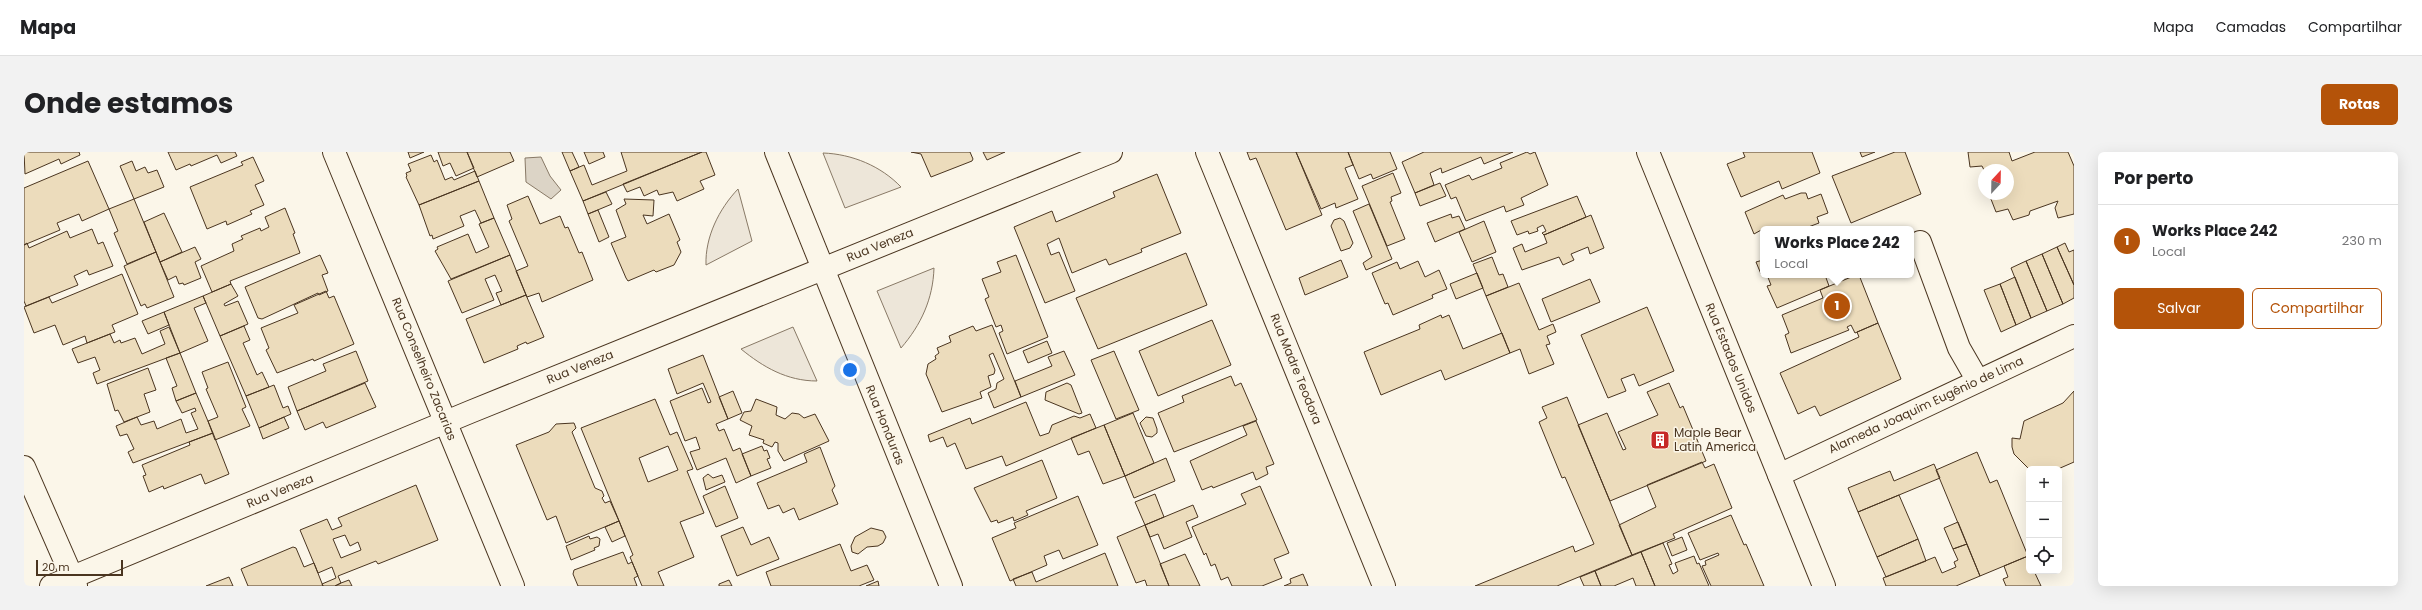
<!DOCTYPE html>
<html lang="pt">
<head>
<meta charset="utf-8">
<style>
  :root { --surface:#fff; --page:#f2f2f2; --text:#202124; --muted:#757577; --line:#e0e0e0; --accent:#b45309 }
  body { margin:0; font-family:Poppins,sans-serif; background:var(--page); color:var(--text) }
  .controls { position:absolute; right:12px; bottom:12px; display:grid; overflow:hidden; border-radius:6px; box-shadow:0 4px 16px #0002 }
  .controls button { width:36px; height:36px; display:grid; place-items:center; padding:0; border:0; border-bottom:1px solid var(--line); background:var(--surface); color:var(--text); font:20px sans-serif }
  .compass { position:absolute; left:1954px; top:12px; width:36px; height:36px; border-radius:50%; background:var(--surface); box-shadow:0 4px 16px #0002; rotate:22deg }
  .scale { position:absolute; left:12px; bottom:10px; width:87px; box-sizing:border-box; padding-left:4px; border:2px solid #4a3520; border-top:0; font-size:11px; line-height:14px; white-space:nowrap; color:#4a3520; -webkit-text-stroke:3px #fbf6e9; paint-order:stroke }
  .you { position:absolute; left:826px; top:218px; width:14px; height:14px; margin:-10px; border:3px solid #fff; border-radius:50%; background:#1a73e8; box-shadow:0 0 0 6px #1a73e833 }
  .badge { display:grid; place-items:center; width:26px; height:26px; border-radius:50%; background:var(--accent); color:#fff; font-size:13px; font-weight:700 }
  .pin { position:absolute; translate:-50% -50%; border:2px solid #fff; box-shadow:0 1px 4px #0006 }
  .popup { position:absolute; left:1736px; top:74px; width:154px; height:52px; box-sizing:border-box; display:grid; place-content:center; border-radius:6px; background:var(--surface); filter:drop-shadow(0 1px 3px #0005); font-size:13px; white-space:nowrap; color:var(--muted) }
  .popup b { font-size:15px; color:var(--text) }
  .popup::after { content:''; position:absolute; left:50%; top:100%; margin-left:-8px; border:8px solid transparent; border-top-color:var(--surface) }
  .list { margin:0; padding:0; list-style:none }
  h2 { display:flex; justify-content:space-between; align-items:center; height:52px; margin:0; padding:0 16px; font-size:17px }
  h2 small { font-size:13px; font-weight:400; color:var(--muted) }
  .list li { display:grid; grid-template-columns:26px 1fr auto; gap:12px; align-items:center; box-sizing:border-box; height:72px; padding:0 16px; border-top:1px solid var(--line) }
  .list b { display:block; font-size:15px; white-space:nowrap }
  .list p { margin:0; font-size:13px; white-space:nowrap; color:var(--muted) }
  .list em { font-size:13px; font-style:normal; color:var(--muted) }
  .actions { display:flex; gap:8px; padding:12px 16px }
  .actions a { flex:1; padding:9px 0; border:1px solid var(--accent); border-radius:6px; text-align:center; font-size:14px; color:var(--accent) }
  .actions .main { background:var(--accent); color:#fff }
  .icon { flex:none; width:22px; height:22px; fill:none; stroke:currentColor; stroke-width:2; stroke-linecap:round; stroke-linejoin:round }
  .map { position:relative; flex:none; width:2050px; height:434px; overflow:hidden; border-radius:6px }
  header { display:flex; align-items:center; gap:24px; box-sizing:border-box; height:56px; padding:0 20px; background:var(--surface); border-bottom:1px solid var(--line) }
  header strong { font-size:19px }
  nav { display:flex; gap:22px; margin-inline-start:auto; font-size:14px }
  .intro { display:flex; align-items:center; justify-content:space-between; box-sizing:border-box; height:96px; padding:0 24px }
  h1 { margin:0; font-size:28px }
  .button { padding:10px 18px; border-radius:6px; background:var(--accent); color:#fff; font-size:14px; font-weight:700 }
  main { display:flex; gap:24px; padding:0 24px }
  aside { flex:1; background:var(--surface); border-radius:6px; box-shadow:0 4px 16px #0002 }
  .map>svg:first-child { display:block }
  .green { fill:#ede6d9; stroke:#887966 }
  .water { fill:#dcd4c6; stroke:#887966 }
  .building { fill:#ecdcbc; stroke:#4a3520; fill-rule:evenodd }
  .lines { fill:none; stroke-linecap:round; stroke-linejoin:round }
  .minor-casing { stroke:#4a3520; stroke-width:24 }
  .major-casing { stroke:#4a3520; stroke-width:24 }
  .minor { stroke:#fbf6e9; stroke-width:22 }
  .major { stroke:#fbf6e9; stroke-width:22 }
  .labels { text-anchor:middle; stroke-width:3; stroke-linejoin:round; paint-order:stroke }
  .street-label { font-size:12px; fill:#4a3520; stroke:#fbf6e9 }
  .poi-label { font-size:12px; fill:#4a3520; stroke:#fbf6e9; text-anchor:start }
</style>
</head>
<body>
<header>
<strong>Mapa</strong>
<nav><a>Mapa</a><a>Camadas</a><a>Compartilhar</a></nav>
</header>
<div class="intro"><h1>Onde estamos</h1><a class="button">Rotas</a></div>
<main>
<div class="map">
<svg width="2050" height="434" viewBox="0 0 2050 434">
  <rect width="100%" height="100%" fill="#fbf6e9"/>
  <path class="green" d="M 799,1 C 828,2 857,14 877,35 L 821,56 Z
    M 714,37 L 728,89 L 682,113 C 681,85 695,57 714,37 Z
    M 910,116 C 909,147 897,173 877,196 L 853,139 Z
    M 769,175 L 793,229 C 763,229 739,215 717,197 Z"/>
  <path class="water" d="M 517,5 L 526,24 L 537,38 L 527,47 L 502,30 L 501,6 Z"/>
  <path class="building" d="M 0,0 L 55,0 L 56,3 L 37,12 L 35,7 L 1,22 Z
    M 144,0 L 211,0 L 213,4 L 197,11 L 193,3 L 167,14 L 166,12 L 152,18 Z
    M 384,0 L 400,0 L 386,6 Z
    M 414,0 L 443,0 L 450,16 L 432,24 L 426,11 L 419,14 Z
    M 443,0 L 486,0 L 490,9 L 453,25 Z
    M 538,0 L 548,0 L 555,15 L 546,19 Z
    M 560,0 L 579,0 L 581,5 L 565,12 Z
    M 678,0 L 682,0 L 691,23 L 676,29 L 680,37 L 653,49 L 649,40 L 635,43 L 633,38 L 620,44 L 616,35 L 603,40 L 599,32 Z
    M 678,0 L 559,49 L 546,19 L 560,13 L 568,33 L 603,19 L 597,0 Z
    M 887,0 L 946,0 L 949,7 L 948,9 L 907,25 L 897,2 Z
    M 959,0 L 981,0 L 963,8 Z
    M 1223,0 L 1272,0 L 1298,63 L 1262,78 L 1232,6 L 1226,8 Z
    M 1272,0 L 1324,0 L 1329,13 L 1321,16 L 1334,47 L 1312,56 L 1311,51 L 1297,57 Z
    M 1324,0 L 1366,0 L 1373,17 L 1349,27 L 1347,22 L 1335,27 Z
    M 1489,0 L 1460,12 L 1457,5 L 1418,21 L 1417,16 L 1406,21 L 1410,33 L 1391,41 L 1378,10 L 1400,0 Z
    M 1503,0 L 1506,2 L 1511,0 L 1524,33 L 1497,46 L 1500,53 L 1482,60 L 1480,54 L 1442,69 L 1432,45 L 1427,47 L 1421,33 L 1445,23 L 1448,28 L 1478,16 L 1476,11 Z
    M 1719,0 L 1788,0 L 1796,21 L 1758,37 L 1755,29 L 1717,45 L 1703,12 L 1721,5 Z
    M 1836,0 L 1851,0 L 1838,5 Z
    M 1871,0 L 1881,0 L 1897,42 L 1827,71 L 1808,24 Z
    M 1944,0 L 1985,0 L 1988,9 L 2011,0 L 2044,0 L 2050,14 L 2050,62 L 2034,66 L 2031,56 L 2034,49 L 2006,59 L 2005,63 L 1989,68 L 1984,57 L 1972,60 L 1965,42 L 1984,42 L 1984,18 L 1960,18 L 1958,14 L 1946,15 Z
    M 407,3 L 410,10 L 413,8 L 421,28 L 428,25 L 430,28 L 451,19 L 455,29 L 395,53 L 382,25 L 383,24 L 382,21 L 387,19 L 384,12 Z
    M 229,5 L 240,29 L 231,33 L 240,53 L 226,59 L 228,62 L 203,73 L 202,69 L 183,77 L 166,35 L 219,13 L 217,10 Z
    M 64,9 L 85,57 L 58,69 L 55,62 L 33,71 L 36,78 L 0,93 L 0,36 Z
    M 108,9 L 112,19 L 121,15 L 124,21 L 133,18 L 140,35 L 110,47 L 96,14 Z
    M 1369,21 L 1377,41 L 1367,45 L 1368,49 L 1366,50 L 1381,87 L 1363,94 L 1338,34 Z
    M 1133,22 L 1157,81 L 1117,97 L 1118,100 L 1085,113 L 1082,107 L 1048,121 L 1035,86 L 1023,92 L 1027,103 L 1035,100 L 1051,139 L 1021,151 L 990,75 L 1028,59 L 1032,70 L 1091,45 L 1089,40 Z
    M 455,29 L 470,66 L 457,71 L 451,58 L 436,64 L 440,74 L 409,87 L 408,83 L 406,84 L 395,53 Z
    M 1416,31 L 1422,44 L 1396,54 L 1391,41 Z
    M 582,40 L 588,52 L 564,62 L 559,49 Z
    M 1777,41 L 1782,41 L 1784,47 L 1797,42 L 1804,61 L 1793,65 L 1795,71 L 1779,77 L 1739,77 L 1730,82 L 1721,60 L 1759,43 L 1761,47 Z
    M 504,44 L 516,72 L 536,64 L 541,76 L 544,75 L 555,101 L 558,100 L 569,128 L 518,150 L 515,141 L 503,145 L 492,119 L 504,114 L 485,69 L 488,67 L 483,53 Z
    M 1553,44 L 1562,65 L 1520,83 L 1518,81 L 1522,79 L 1519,73 L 1513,76 L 1514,79 L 1505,82 L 1504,79 L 1493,83 L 1487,69 Z
    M 110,47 L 132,100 L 103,112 L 90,81 L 94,79 L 85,57 Z
    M 600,47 L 630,48 L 629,64 L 619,63 L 623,72 L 645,62 L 656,88 L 653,90 L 657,100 L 650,113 L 632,120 L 630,118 L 604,129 L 602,126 L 587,91 L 602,85 L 592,58 L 602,52 Z
    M 1345,52 L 1368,107 L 1342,118 L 1339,111 L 1348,105 L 1329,59 Z
    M 261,56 L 271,81 L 269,82 L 276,101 L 206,129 L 207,132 L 188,140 L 177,114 L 210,99 L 208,92 L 219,87 L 217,84 L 236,76 L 237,79 L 245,75 L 241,65 Z
    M 574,58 L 585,85 L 575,90 L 564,62 Z
    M 140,61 L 158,100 L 136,110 L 120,70 Z
    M 1427,62 L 1428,66 L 1435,64 L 1441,77 L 1411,90 L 1403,71 Z
    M 1567,63 L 1580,96 L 1566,102 L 1564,95 L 1547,102 L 1550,108 L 1539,113 L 1535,105 L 1498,118 L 1489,96 L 1498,92 L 1501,100 L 1523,91 L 1520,83 Z
    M 470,66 L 486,103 L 427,127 L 411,99 L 414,97 L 413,95 L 444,82 L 452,101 L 465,95 L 455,72 Z
    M 1316,66 L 1320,69 L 1329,91 L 1326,96 L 1317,99 L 1307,74 L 1310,68 Z
    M 1460,69 L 1472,100 L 1448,110 L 1435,80 Z
    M 68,77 L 74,92 L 79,90 L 89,114 L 65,123 L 63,118 L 50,124 L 54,133 L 2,154 L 0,149 L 0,93 L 3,91 L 5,96 L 43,79 L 46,86 Z
    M 2041,91 L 2045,100 L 2050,98 L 2050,133 L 2033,95 Z
    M 171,95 L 177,107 L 171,110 L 177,126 L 160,133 L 159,131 L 155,132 L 152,124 L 144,128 L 136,110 Z
    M 2033,95 L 2050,133 L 2050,146 L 2039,152 L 2018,102 Z
    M 132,100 L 150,145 L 123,156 L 121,152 L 117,154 L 100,114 Z
    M 1162,101 L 1183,153 L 1074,197 L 1052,146 Z
    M 2018,102 L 2039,152 L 2023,159 L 2002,109 Z
    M 296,103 L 304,121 L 298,123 L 304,139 L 295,143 L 294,141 L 238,167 L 234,166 L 221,135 Z
    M 486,103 L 502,143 L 477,153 L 472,141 L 478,139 L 471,123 L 461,127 L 470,148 L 438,161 L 424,129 Z
    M 992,103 L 1024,185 L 983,202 L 975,181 L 979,179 L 977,173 L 972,175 L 961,147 L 965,145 L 958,127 L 977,120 L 973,110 Z
    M 1468,105 L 1475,123 L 1479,122 L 1484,135 L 1462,144 L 1449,112 Z
    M 1317,108 L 1324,125 L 1281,143 L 1275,126 Z
    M 1739,108 L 1739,122 L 1737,122 L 1732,110 Z
    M 1394,109 L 1401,125 L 1415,118 L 1423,137 L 1408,143 L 1409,146 L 1369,163 L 1364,151 L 1361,152 L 1348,121 L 1373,110 L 1376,117 Z
    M 2002,109 L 2023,159 L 2007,166 L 1987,116 Z
    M 1453,121 L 1459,136 L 1432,147 L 1426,132 Z
    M 98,122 L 114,162 L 88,173 L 91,180 L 63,191 L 61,184 L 39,193 L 31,173 L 10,181 L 0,155 L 25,145 L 28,151 Z
    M 1743,123 L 1801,123 L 1805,134 L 1753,156 L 1743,134 L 1747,133 Z
    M 1832,123 L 1835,123 L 1854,171 L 1831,181 L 1827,173 L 1823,175 L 1825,178 L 1767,201 L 1761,183 L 1765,181 L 1758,163 L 1799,146 L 1796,138 Z
    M 1991,125 L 2007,166 L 1992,173 L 1976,132 Z
    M 1566,127 L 1576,150 L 1527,170 L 1518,147 Z
    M 1495,131 L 1515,178 L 1529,172 L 1532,180 L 1523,184 L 1526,192 L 1522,193 L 1530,212 L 1505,222 L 1496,197 L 1486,201 L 1462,144 Z
    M 207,132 L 214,144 L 200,152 L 201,154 L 214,149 L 224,172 L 196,184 L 179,144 Z
    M 1976,132 L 1992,173 L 1977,180 L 1960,138 Z
    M 302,139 L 305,146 L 310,144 L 330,192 L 290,209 L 289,207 L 253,221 L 242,198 L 245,196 L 237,176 L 274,161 L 270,153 Z
    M 502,143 L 520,185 L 503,192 L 502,190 L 493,194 L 494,197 L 460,211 L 442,167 Z
    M 179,144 L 182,151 L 170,156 L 184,189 L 156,201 L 140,160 Z
    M 1623,155 L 1650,219 L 1615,234 L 1610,222 L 1597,227 L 1602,239 L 1584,246 L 1557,183 Z
    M 140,160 L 145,173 L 124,182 L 118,169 Z
    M 1417,163 L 1418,166 L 1425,163 L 1439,197 L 1478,181 L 1486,201 L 1421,228 L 1417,218 L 1357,243 L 1340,200 L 1396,177 L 1395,173 Z
    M 1188,168 L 1207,213 L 1134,244 L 1115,199 Z
    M 1854,171 L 1877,227 L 1796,264 L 1791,254 L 1774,262 L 1756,221 L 1835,185 L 1833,180 Z
    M 968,173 L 997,245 L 970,256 L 964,241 L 972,237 L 973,231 L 980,227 L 969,201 L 965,203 L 971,218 L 970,222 L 964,224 L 967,235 L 956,240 L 958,246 L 918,260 L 902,222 L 904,212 L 912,207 L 911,204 L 915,201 L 913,196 L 927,190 L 925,184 L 949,174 L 952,179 Z
    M 220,174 L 226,188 L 219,191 L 233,223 L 238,220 L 245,235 L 222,244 L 196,184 Z
    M 145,175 L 156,201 L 73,232 L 69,221 L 76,218 L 71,205 L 54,211 L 48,197 L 86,182 L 90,191 L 96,188 L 97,191 L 111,186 L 118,202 L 141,192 L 136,179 Z
    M 1023,189 L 1028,201 L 1004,211 L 999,199 Z
    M 332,199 L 344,229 L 273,259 L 264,235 L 302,219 L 299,212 Z
    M 1040,199 L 1051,223 L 997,245 L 991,229 L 1028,214 L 1024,205 Z
    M 1090,199 L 1115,258 L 1092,267 L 1067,208 Z
    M 156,201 L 172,241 L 152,249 L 148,236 L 153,234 L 142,206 Z
    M 679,203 L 704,267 L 692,272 L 695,279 L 700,277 L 709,299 L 716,296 L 727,324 L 712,331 L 702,306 L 673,318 L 666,300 L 676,297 L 672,285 L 661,289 L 646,249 L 678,236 L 684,251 L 687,250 L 679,231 L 653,242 L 644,217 Z
    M 204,210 L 222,255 L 218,257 L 226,274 L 191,288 L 184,269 L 194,265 L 182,237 L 184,236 L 178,220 Z
    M 124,216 L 132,238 L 120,242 L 126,260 L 100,270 L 94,258 L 91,259 L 83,232 Z
    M 1207,224 L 1211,234 L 1217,231 L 1233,268 L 1150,300 L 1134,261 L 1160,250 L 1158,244 Z
    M 341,231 L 352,255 L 302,276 L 299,270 L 281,278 L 273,259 Z
    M 1043,231 L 1047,233 L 1058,261 L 1055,262 L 1021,248 L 1022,240 Z
    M 1645,231 L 1656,256 L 1659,254 L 1682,309 L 1586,349 L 1554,273 L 1583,261 L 1599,298 L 1602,297 L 1594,280 L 1634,263 L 1623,240 Z
    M 250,233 L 259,256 L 264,254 L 267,262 L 235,276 L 222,244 Z
    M 709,239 L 718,261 L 704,267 L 695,245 Z
    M 2050,239 L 2050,310 L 2034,317 L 2005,317 L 1990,302 L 1988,295 L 1988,286 L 1996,287 L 2000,269 L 2039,251 Z
    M 172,241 L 189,281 L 109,311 L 104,300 L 110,297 L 103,282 L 96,284 L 92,274 L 113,265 L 117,273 L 130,269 L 133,277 L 157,267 L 162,281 L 174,277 L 167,261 L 172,259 L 171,256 L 158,261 L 152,249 Z
    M 1543,245 L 1608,403 L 1533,434 L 1451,434 L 1549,394 L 1551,400 L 1570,392 L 1541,325 L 1538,326 L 1515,270 L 1523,266 L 1518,255 Z
    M 631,247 L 646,283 L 653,280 L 669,317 L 663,319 L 680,361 L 656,370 L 670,405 L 634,420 L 640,434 L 618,434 L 606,405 L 609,403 L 557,276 ZM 644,294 L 654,318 L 624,330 L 615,306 Z
    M 732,247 L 753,255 L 752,263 L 761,267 L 768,261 L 775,262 L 780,266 L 791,262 L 805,289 L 760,309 L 754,299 L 754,291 L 751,290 L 748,295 L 739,291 L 740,288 L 725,283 L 728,274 L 716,268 L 720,260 L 727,259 Z
    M 1002,250 L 1016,284 L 1025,281 L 1028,273 L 1050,264 L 1056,266 L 1066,262 L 1072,276 L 982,314 L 978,304 L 942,317 L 931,291 L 923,295 L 919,285 L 906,290 L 904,283 L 946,266 L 948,272 Z
    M 1109,261 L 1130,311 L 1101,324 L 1080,273 Z
    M 260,265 L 265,276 L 239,287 L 235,276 Z
    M 1122,265 L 1129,266 L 1133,277 L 1133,281 L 1128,285 L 1122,284 L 1116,271 Z
    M 1232,269 L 1250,312 L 1242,315 L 1244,322 L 1232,328 L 1229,320 L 1189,336 L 1188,334 L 1178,338 L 1166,309 L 1223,283 L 1219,274 Z
    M 550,271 L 552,276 L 548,280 L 571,336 L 578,339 L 580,344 L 578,346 L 581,351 L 586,349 L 595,369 L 542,391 L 532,364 L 523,368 L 492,293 L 525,280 L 532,272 Z
    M 1080,273 L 1101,324 L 1079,332 L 1065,299 L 1054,303 L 1047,286 Z
    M 189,281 L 205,322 L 181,332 L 177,322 L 140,337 L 139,334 L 125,340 L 119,324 L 122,323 L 118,313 L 166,293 L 165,290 Z
    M 738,294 L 740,299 L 743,298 L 746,306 L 743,307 L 747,316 L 727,324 L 718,302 Z
    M 796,295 L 811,334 L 808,338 L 814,352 L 775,368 L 770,356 L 759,361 L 755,353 L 744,357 L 733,331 L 783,310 L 780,302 Z
    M 1953,300 L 1966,331 L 1973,328 L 2004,404 L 1956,424 L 1912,318 Z
    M 1142,306 L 1151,329 L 1110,346 L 1101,324 Z
    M 1018,308 L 1033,346 L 1002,359 L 1004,363 L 990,369 L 989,365 L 974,371 L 973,368 L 967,370 L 950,336 Z
    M 1678,310 L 1681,316 L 1690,312 L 1708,356 L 1649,382 L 1651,386 L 1608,403 L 1595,373 L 1632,355 L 1623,333 Z
    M 1910,312 L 1916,326 L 1834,360 L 1824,336 L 1866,319 L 1870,329 Z
    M 684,322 L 689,326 L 698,323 L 701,330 L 682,338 L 679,326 Z
    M 392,333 L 414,388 L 354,412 L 352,409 L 314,424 L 317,431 L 311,434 L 299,434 L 298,432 L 312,426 L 308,415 L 294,421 L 276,378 L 303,367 L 308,378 L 318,374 L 314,366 ZM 321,383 L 326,394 L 334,390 L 337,398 L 317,406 L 309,387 Z
    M 701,334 L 714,366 L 692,375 L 679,344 Z
    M 1236,334 L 1265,401 L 1250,407 L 1258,426 L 1238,434 L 1208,434 L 1204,425 L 1197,428 L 1191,412 L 1187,414 L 1182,401 L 1180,403 L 1168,375 L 1222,352 L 1217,342 Z
    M 1131,342 L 1140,365 L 1121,373 L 1111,350 Z
    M 1875,343 L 1894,387 L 1853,405 L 1834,360 Z
    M 1054,344 L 1074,393 L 1039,407 L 1035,398 L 1020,404 L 1023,413 L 986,429 L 968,386 L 992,376 L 990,371 Z
    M 1169,353 L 1174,365 L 1162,370 L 1168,385 L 1140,397 L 1134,382 L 1126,385 L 1121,373 Z
    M 1707,363 L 1720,393 L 1722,392 L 1740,434 L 1687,434 L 1678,414 L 1682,413 L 1681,409 L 1695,403 L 1694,401 L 1676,408 L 1664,381 Z
    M 595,369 L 601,384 L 588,390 L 581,375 Z
    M 1934,370 L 1943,392 L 1929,397 L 1920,376 Z
    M 1121,373 L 1133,403 L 1145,434 L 1123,434 L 1121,428 L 1112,431 L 1093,385 Z
    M 719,375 L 727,393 L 745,385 L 755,407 L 713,424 L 697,384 Z
    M 847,376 L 859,379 L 862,385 L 859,391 L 854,394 L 843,395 L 834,402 L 828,400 L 827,394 L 831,385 Z
    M 565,384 L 566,387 L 573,385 L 576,387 L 575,394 L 570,396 L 571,398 L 547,408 L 542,394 Z
    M 1658,385 L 1663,398 L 1648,404 L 1643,391 Z
    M 1894,387 L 1902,409 L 1862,425 L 1853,405 Z
    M 1639,391 L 1648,412 L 1645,413 L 1649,422 L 1654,419 L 1651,411 L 1670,404 L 1673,412 L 1675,411 L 1685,434 L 1631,434 L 1617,400 Z
    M 816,392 L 827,419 L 843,413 L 850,428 L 835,434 L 747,434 L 742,420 Z
    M 1943,392 L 1956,424 L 1932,434 L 1862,434 L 1859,426 L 1911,405 L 1918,421 L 1932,415 L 1930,410 L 1934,408 L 1929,397 Z
    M 269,395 L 272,396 L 280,415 L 290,411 L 299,434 L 224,434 L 217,417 Z
    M 599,400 L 604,412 L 608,410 L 614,424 L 610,426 L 613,434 L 554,434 L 549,422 L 550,418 Z
    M 1617,400 L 1631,434 L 1612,434 L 1609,426 L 1590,434 L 1577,434 L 1571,419 Z
    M 1081,401 L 1094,434 L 992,434 L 989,427 L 1008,420 L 1012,430 Z
    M 1161,402 L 1176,434 L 1145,434 L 1136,412 Z
    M 2004,404 L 2005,419 L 2010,419 L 2017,434 L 1982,434 L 1979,427 L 1984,425 L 1980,414 Z
    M 1571,419 L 1577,434 L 1560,434 L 1556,425 Z
    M 1279,422 L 1284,434 L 1260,434 L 1267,431 L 1266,427 Z
    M 205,425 L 209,434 L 182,434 L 187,432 Z
    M 325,428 L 328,434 L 311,434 L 317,431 Z
    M 705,428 L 708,434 L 695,434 L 695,432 Z
    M 854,429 L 855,434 L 842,434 Z"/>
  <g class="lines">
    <g class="minor-casing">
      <path id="minor" d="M 310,0 L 489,434
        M 752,0 L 927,434
        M 1183,0 L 1360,434
        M 1896,90 L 1935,196 L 1954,229
        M 0,315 L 52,434
        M 1755,323 L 2050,184
        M 27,434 L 446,260 L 1087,0"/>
    </g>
    <g class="major-casing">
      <path id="major" d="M 1624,0 L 1800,434"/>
    </g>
    <use href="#minor" class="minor"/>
    <use href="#major" class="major"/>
  </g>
  <defs>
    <g id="building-square" transform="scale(1)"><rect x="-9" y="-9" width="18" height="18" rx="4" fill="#c62828" stroke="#fbf6e9"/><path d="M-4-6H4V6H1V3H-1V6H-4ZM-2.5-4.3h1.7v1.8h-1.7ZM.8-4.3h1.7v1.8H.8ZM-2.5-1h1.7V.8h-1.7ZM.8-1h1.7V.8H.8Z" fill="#fff"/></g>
  </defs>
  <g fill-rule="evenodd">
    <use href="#building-square" x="1636" y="288"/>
  </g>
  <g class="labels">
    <g class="street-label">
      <text transform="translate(856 93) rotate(-22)" y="4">Rua Veneza</text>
      <text transform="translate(1707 206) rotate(68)" y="4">Rua Estados Unidos</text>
      <text transform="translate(556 215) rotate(-22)" y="4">Rua Veneza</text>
      <text transform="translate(400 217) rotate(68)" y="4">Rua Conselheiro Zacarias</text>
      <text transform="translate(1272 217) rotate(68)" y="4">Rua Madre Teodora</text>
      <text transform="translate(1902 253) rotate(-25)" y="4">Alameda Joaquim Eugênio de Lima</text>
      <text transform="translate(861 273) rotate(68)" y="4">Rua Honduras</text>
      <text transform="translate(256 339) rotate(-22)" y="4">Rua Veneza</text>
    </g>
    <g class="poi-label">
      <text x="1650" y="285">Maple Bear<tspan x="1650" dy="14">Latin America</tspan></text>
    </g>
  </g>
</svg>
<div class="controls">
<button>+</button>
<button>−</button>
<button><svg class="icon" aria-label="locate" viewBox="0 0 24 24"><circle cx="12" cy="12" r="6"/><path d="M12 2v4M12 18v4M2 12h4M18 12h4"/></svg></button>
</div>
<svg class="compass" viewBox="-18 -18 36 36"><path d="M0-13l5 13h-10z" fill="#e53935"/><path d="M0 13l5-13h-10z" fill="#757577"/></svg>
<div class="scale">20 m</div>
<div class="you"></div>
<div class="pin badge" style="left:1813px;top:154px">1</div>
<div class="popup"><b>Works Place 242</b>Local</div>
</div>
<aside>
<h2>Por perto<small></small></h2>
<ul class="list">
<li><span class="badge">1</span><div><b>Works Place 242</b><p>Local</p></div><em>230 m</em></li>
</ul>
<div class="actions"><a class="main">Salvar</a><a>Compartilhar</a></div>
</aside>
</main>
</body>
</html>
